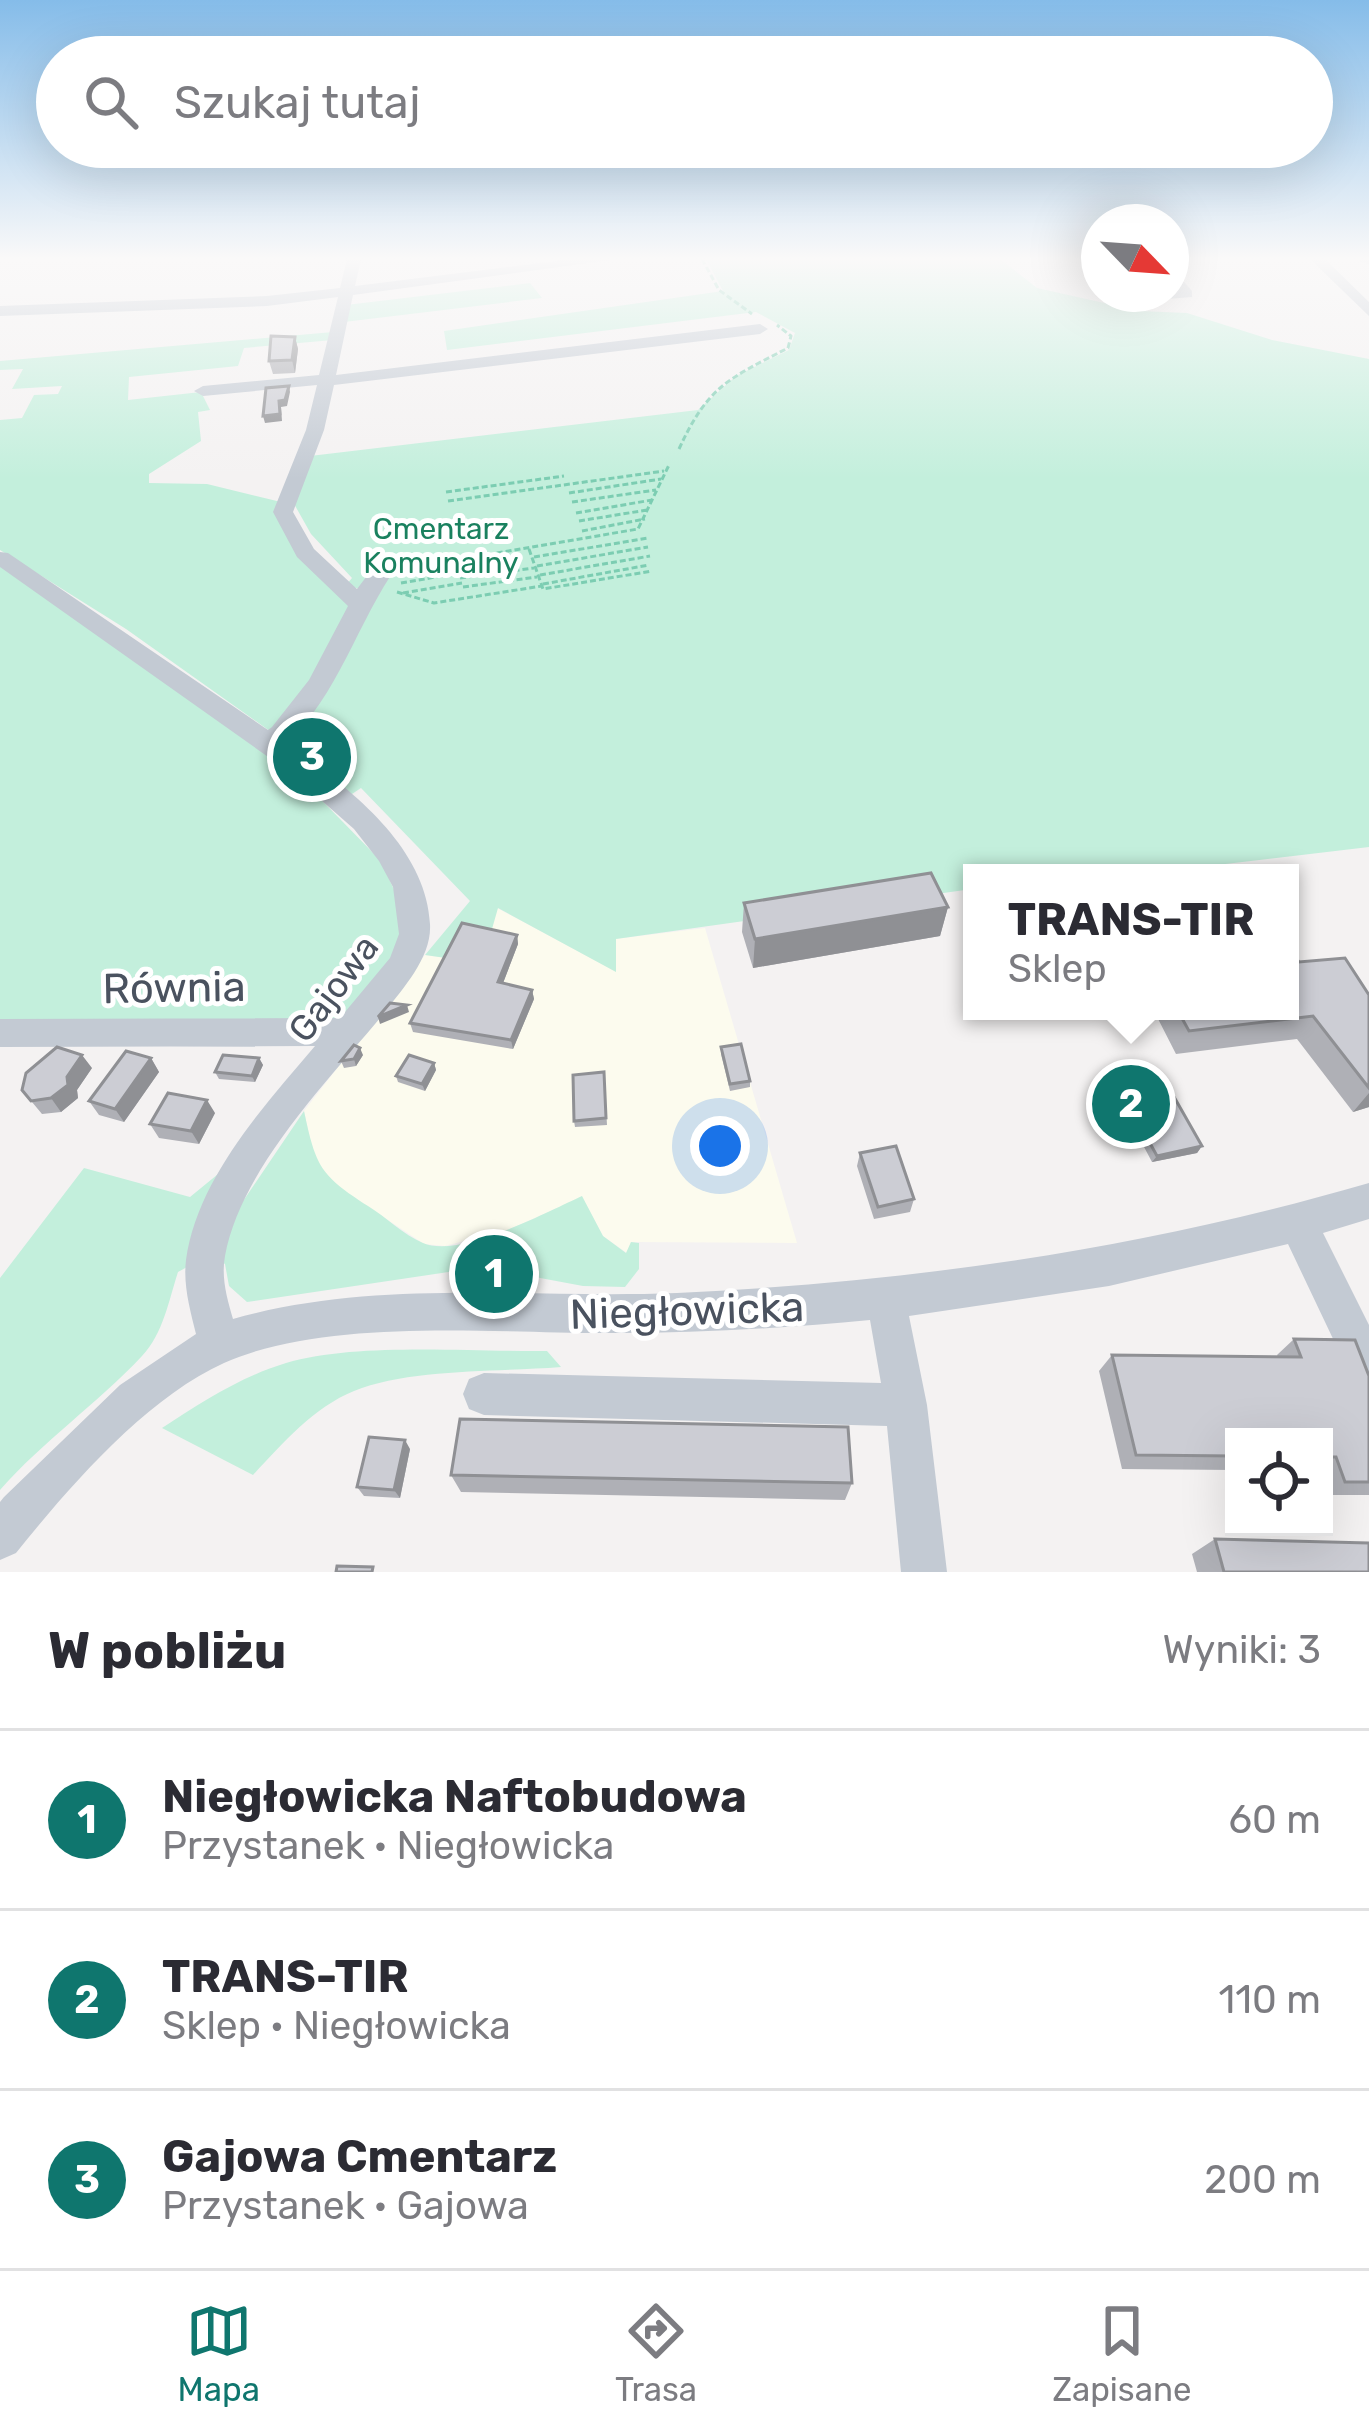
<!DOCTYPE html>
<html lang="pl">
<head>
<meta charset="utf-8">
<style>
  :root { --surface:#fff; --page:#f7f7f7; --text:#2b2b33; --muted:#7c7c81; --line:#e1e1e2; --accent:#0f766e }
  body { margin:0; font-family:Rubik,sans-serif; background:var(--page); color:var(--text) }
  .controls { position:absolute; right:36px; bottom:36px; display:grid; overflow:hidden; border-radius:0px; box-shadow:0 12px 48px #0002 }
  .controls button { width:108px; height:108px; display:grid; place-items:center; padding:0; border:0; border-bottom:3px solid var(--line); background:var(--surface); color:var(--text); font:60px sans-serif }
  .compass { position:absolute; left:1081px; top:204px; width:108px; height:108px; border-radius:50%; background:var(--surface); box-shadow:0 12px 48px #0002; rotate:115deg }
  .you { position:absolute; left:720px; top:1146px; width:42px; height:42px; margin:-30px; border:9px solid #fff; border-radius:50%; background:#1a73e8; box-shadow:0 0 0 18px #1a73e833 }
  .badge { display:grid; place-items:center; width:78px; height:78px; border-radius:50%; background:var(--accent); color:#fff; font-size:39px; font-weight:700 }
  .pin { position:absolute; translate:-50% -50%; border:6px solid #fff; box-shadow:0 3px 12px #0006 }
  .popup { position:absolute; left:963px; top:864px; width:336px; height:156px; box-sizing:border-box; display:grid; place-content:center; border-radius:0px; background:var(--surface); filter:drop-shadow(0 3px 9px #0005); font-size:39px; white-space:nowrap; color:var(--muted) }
  .popup b { font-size:45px; color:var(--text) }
  .popup::after { content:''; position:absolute; left:50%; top:100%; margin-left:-24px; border:24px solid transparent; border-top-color:var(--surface) }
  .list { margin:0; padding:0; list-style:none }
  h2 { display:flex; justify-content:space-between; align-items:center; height:156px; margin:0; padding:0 48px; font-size:51px }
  h2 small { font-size:39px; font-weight:400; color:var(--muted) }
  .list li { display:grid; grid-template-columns:78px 1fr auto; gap:36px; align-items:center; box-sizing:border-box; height:180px; padding:0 48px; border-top:3px solid var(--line) }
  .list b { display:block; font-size:45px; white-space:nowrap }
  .list p { margin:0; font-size:39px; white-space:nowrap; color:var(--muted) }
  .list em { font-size:39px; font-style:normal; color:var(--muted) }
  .icon { flex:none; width:66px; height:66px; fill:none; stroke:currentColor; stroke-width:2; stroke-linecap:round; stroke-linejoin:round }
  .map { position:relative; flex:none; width:1369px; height:1572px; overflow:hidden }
  .search { position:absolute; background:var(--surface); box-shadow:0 12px 48px #0002; left:36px; right:36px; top:36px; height:132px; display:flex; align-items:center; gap:30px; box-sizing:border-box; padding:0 42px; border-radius:66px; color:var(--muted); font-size:45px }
  .sheet { height:696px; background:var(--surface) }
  nav { display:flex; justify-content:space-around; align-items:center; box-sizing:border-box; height:168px; border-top:3px solid var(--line); background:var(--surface); font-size:33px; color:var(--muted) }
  nav a { display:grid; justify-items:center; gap:6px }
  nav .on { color:var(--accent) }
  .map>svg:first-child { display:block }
  .commercial { fill:#fcfbee }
  .green { fill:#c3efdc }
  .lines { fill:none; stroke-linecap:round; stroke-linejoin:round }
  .path { stroke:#7ccdb2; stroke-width:3; stroke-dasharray:6 3; stroke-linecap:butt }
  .minor { fill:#c3cad3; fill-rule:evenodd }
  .wall { fill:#afb0b6 }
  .shaded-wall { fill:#8f9094 }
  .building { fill:#cccdd4; stroke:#8f9094; stroke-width:3 }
  .labels { text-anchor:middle; stroke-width:10; stroke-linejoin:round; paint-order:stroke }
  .far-park-label { font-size:30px; fill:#1a815f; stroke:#fff }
  .street-label { font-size:36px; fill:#4a525f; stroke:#fff }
  .near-street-label { font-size:42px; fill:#4a525f; stroke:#fff }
</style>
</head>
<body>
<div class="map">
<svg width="1369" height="1572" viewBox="0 0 1369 1572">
  <rect width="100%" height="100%" fill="#f4f2f2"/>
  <path class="commercial" d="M 497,908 L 615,971 L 615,939 L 705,928 L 797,1243 L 631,1242 L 627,1253 L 603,1236 L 582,1197 L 508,1230 L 445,1246 L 424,1244 L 331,1182 L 315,1163 L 304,1111 L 425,955 L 446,958 Z"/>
  <path class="green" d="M 706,259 L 1000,259 L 1037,288 L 1140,311 L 1187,313 L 1272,340 L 1369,359 L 1369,847 L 1149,873 L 972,873 L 972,889 L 616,939 L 616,972 L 498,908 L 490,936 L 446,958 L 425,955 L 470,901 L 361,788 L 349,796 L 286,742 L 373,593 L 346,585 L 352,578 L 311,534 L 293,502 L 310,456 L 698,410 L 736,376 L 789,350 L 795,333 L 756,312 L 447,350 L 444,331 L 723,291 Z
    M 530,283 L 542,298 L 344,322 L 346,305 Z
    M 333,332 L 333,340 L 244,348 L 238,366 L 129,377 L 128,400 L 201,392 L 210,410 L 198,412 L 201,441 L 149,474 L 149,483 L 207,484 L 281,502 L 351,607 L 328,658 L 274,734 L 126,629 L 0,550 L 0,420 L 22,418 L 34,395 L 58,394 L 62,386 L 12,389 L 23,369 L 0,370 L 0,361 Z
    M 0,566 L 300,778 L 381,861 L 400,903 L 401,944 L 346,1022 L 0,1027 Z
    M 304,1111 C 316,1167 320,1175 368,1206 C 386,1217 404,1235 423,1243 C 459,1259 547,1212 582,1196 L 603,1236 L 626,1253 L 631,1242 L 639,1243 L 639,1269 L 625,1287 L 583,1286 L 482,1267 L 247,1302 L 229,1286 L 225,1264 L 219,1261 L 235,1213 Z
    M 84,1168 L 190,1197 L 223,1170 L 189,1266 L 178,1272 C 169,1300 163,1334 142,1356 C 97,1404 43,1441 0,1490 L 0,1278 Z
    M 547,1351 L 561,1367 C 501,1372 410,1368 354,1391 C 314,1407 282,1444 253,1475 L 162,1428 C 202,1402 240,1377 286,1363 C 356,1342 472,1352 547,1351 Z"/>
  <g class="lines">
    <path class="path" d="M 702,259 L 719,290 L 752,314
      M 679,449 C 708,386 728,379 788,348 L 791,336 L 777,325
      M 446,492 L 564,476
      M 569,493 L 661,479
      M 448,501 L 664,471
      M 572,502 L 656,490
      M 576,513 L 652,500
      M 579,521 L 647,510
      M 582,531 L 645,519
      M 529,549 L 543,589 L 652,571
      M 534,557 L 648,538
      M 537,566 L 648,547
      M 408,568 L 638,529 L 669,465
      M 540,575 L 650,556
      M 460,578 L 534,568
      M 401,583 L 459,573
      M 543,584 L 649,565
      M 463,587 L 537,577
      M 397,592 L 434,603 L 542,586
      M 403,593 L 462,583"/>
    <path class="minor" d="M 347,259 L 361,259 L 355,286 L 573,259 L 618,259 L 353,295 L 336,375 L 760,324 L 768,329 L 760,334 L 334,385 L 324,430 L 293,512 L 314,549 L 357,589 L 379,560 L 395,560 L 398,565 C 358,620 338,697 286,743 C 345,785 426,844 430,924 C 432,957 404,987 385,1012 C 330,1079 241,1168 225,1256 C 221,1277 227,1299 233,1319 C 378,1278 528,1299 677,1293 C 913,1282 1142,1249 1369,1183 L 1369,1219 L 1323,1233 L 1369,1325 L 1369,1389 L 1354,1383 L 1288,1244 L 1109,1286 L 909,1316 L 927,1405 L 947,1572 L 901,1572 L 887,1426 L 484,1415 L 469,1409 L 463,1394 L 469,1379 L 484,1373 L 881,1383 L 870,1320 C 785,1328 699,1333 614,1333 C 499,1334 330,1316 224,1363 C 146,1398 69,1487 16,1553 L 0,1560 L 0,1502 L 4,1497 L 120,1385 L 196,1334 C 190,1310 183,1285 186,1260 C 197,1179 264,1106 315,1046 L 0,1047 L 0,1019 L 340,1018 L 390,958 L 399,934 L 393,887 L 379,861 L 354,829 L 288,771 L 0,567 L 0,552 L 8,553 L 268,730 L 272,727 L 309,680 L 348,606 L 297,557 L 273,512 L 306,430 L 317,385 L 203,396 L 194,391 L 203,386 L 319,375 L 338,297 L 267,306 L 0,316 L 0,306 L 267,296 L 340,288 Z
      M 1310,259 L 1325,259 L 1369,302 L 1369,316 Z
      M 1358,259 L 1369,259 L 1369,264 L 1360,262 Z
      M 1171,267 L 1192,291 L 1192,297 L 1142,301 L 1142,295 L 1177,290 L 1171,282 Z"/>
  </g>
  <path class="wall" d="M 295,337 L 298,349 L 295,373 L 273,374 L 269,361 Z
    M 744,903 L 948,907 L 940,936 L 753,968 L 742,932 Z
    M 517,935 L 518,944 L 503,983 L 532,990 L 534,999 L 513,1049 L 413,1032 L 410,1023 Z
    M 1299,962 L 1369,995 L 1369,1107 L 1353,1112 L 1297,1039 L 1176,1054 L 1154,1011 L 1290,1011 Z
    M 721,1047 L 750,1081 L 750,1087 L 730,1091 L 721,1054 Z
    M 363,1055 L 356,1066 L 344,1068 L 341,1061 Z
    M 151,1058 L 159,1072 L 124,1122 L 99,1115 L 89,1101 Z
    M 259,1058 L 263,1065 L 255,1082 L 219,1079 L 215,1072 Z
    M 434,1063 L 436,1070 L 425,1091 L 398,1082 L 396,1076 Z
    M 92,1068 L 77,1090 L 78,1098 L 61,1112 L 42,1114 L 22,1090 Z
    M 604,1072 L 607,1125 L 575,1127 L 574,1121 Z
    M 1121,1090 L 1202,1146 L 1197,1153 L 1152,1162 L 1117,1096 Z
    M 215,1113 L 199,1144 L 159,1138 L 150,1124 Z
    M 860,1153 L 914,1199 L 910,1212 L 874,1219 L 857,1166 Z
    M 1294,1339 L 1369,1376 L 1369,1495 L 1324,1495 L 1324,1437 L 1234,1437 L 1234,1470 L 1122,1469 L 1099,1371 L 1112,1355 L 1278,1357 L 1277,1355 Z
    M 410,1449 L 400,1498 L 364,1496 L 357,1487 Z
    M 451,1475 L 852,1483 L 845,1500 L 461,1492 Z
    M 1215,1539 L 1369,1572 L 1197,1572 L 1192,1554 Z"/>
  <path class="shaded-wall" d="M 295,337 L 298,349 L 295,373 L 292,360 Z
    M 289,386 L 290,392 L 287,406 L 281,407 L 282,421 L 265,423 L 263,416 L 279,401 Z
    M 948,907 L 940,936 L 753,968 L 755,939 Z
    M 517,935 L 518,944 L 500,991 L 498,982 Z
    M 532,990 L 534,999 L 513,1049 L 511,1040 Z
    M 407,1005 L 409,1012 L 380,1024 L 378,1017 Z
    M 360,1048 L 363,1055 L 356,1066 L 354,1059 Z
    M 82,1055 L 92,1068 L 77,1090 L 78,1098 L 61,1112 L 51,1098 Z
    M 151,1058 L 159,1072 L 124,1122 L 115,1109 Z
    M 259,1058 L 263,1065 L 255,1082 L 252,1076 Z
    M 434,1063 L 436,1070 L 425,1091 L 422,1084 Z
    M 1369,1093 L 1369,1107 L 1353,1112 Z
    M 207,1100 L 215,1113 L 199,1144 L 191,1131 Z
    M 1202,1146 L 1197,1153 L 1152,1162 L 1157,1156 Z
    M 405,1440 L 410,1449 L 400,1498 L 394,1490 Z"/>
  <path class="building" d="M 271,336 L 295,337 L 292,360 L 269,361 Z
    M 289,386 L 285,400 L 279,401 L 280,414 L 263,416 L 266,388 Z
    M 931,873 L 948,907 L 755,939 L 744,903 Z
    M 462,923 L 517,935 L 498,982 L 532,990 L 511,1040 L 410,1023 Z
    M 1290,949 L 1299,962 L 1345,958 L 1369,995 L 1369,1088 L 1313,1016 L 1189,1031 L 1178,1011 L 1290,1011 Z
    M 390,1003 L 407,1005 L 378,1017 Z
    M 741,1044 L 750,1081 L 730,1084 L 721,1047 Z
    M 354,1045 L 360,1048 L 354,1059 L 341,1061 Z
    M 57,1047 L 82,1055 L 67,1077 L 68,1085 L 51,1098 L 31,1101 L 22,1090 L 26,1073 Z
    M 126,1051 L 151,1058 L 115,1109 L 89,1101 Z
    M 223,1055 L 259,1058 L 252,1076 L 215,1072 Z
    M 409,1055 L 434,1063 L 422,1084 L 396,1076 Z
    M 604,1072 L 606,1118 L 574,1121 L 573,1075 Z
    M 1165,1081 L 1202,1146 L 1157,1156 L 1121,1090 Z
    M 168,1093 L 207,1100 L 191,1131 L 150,1124 Z
    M 896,1146 L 914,1199 L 878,1207 L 860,1153 Z
    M 1294,1339 L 1355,1340 L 1369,1376 L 1369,1482 L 1345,1482 L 1336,1457 L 1324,1457 L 1324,1437 L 1234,1437 L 1234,1456 L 1136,1455 L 1112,1355 L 1301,1357 Z
    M 460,1419 L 848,1427 L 852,1483 L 451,1475 Z
    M 369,1437 L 405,1440 L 394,1490 L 357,1487 Z
    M 1215,1539 L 1369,1543 L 1369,1572 L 1224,1572 Z
    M 337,1566 L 373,1567 L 372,1572 L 336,1572 Z"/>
  <linearGradient id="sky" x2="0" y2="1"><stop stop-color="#85bce9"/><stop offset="0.54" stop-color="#faf9f9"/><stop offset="1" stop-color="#faf9f9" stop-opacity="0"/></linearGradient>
  <rect width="1369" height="479" fill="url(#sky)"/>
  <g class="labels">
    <g class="far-park-label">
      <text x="441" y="539">Cmentarz<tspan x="441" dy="34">Komunalny</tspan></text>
    </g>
    <g class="street-label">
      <text transform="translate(333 988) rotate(-53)" y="13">Gajowa</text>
    </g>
    <g class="near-street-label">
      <text transform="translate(174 987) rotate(-1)" y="15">Równia</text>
      <text transform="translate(687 1310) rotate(-2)" y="15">Niegłowicka</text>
    </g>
  </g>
</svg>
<div class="controls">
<button><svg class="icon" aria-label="locate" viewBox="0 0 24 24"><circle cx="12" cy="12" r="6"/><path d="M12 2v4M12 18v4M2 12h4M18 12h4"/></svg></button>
</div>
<svg class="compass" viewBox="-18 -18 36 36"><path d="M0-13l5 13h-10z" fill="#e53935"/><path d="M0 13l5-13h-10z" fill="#7c7c81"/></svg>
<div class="you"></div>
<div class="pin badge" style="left:494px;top:1274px">1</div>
<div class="pin badge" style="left:1131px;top:1104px">2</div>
<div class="popup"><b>TRANS-TIR</b>Sklep</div>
<div class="pin badge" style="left:312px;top:757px">3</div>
<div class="search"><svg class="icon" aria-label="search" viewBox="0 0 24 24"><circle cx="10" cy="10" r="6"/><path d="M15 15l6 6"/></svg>Szukaj tutaj</div>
</div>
<section class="sheet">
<h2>W pobliżu<small>Wyniki: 3</small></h2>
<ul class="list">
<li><span class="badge">1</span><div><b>Niegłowicka Naftobudowa</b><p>Przystanek · Niegłowicka</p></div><em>60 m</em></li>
<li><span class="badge">2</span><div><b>TRANS-TIR</b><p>Sklep · Niegłowicka</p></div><em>110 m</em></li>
<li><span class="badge">3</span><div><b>Gajowa Cmentarz</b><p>Przystanek · Gajowa</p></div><em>200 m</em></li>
</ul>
</section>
<nav>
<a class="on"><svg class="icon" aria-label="map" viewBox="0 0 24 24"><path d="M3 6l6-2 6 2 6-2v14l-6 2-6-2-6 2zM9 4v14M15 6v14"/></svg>Mapa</a>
<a><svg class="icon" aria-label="directions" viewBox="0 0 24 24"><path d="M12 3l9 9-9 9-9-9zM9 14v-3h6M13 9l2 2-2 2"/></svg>Trasa</a>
<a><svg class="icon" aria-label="saved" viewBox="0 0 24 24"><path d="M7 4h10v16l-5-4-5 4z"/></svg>Zapisane</a>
</nav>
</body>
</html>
